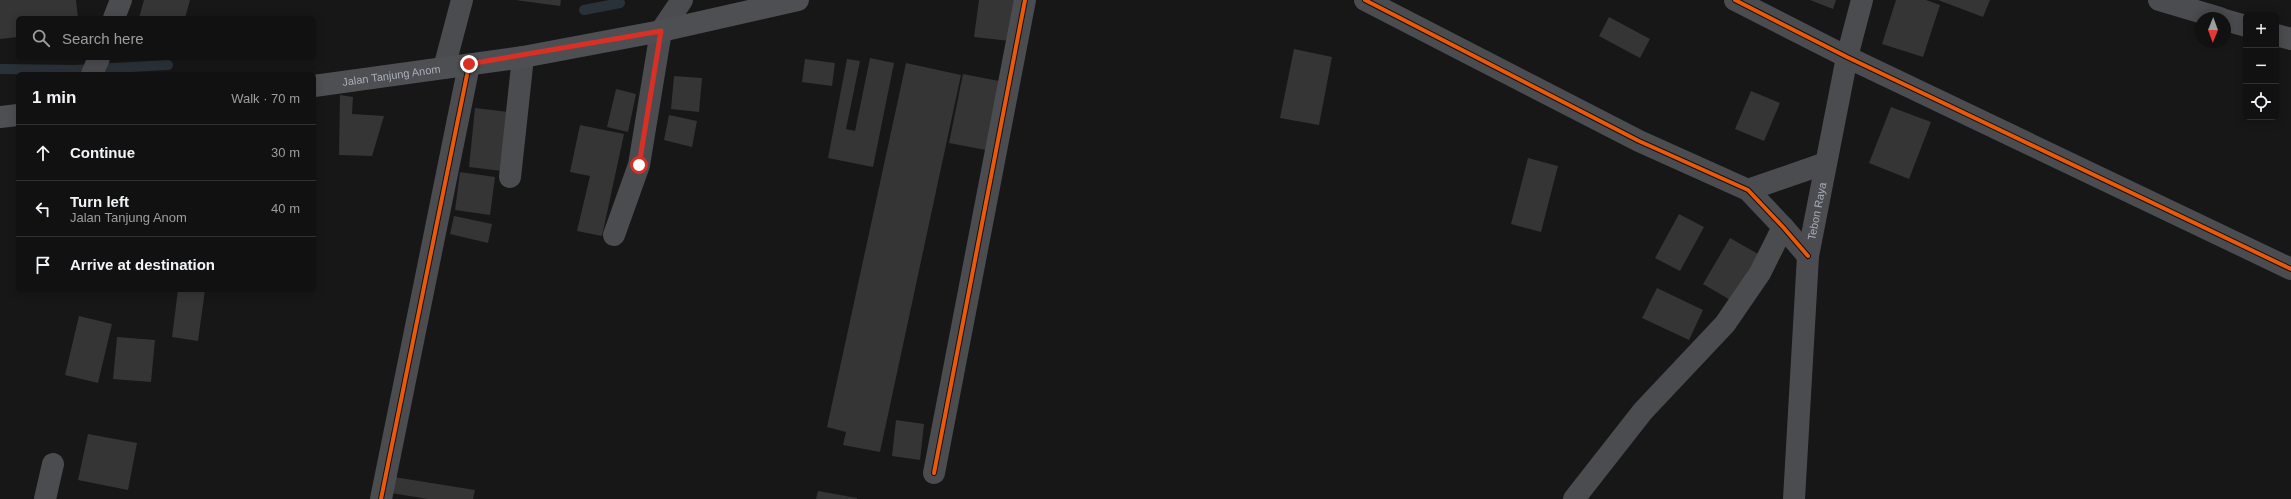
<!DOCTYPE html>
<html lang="en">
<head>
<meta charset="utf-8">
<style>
  :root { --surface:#111; --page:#1e1f1f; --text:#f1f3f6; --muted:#9c9d9f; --line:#303131 }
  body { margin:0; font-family:Helvetica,sans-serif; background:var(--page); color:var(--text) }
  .controls { position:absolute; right:12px; top:12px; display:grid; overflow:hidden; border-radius:6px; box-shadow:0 2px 10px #0003 }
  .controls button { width:36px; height:36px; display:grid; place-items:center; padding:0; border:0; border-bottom:1px solid var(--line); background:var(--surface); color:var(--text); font:20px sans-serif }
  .compass { position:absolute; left:2195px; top:12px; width:36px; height:36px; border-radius:50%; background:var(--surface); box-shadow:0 2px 10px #0003; rotate:181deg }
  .stop { position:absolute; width:12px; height:12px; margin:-9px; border:3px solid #d93025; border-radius:50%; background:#fff }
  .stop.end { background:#d93025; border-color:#fff; box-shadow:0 1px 4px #0008 }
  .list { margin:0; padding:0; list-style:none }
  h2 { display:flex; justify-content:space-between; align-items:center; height:52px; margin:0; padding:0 16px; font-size:17px }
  h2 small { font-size:13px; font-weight:400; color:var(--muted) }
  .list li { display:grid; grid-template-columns:26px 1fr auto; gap:12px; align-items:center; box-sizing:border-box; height:56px; padding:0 16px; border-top:1px solid var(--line) }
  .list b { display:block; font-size:15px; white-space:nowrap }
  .list p { margin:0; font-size:13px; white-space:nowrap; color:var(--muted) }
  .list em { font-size:13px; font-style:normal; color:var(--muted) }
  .icon { flex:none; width:22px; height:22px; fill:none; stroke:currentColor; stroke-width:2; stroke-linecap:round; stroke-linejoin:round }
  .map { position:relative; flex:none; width:2291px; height:499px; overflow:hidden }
  .search { position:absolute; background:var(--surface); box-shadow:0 2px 10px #0003; left:16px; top:16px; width:300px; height:44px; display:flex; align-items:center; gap:10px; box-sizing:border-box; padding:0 14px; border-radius:6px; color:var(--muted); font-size:15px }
  .panel { position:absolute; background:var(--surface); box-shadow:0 2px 10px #0003; left:16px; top:72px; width:300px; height:220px; border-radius:6px }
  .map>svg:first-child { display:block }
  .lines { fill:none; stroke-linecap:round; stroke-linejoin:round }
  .stream { stroke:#2a3239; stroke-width:10 }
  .building { fill:#353536 }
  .minor { stroke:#4b4c50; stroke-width:22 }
  .major { stroke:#4d4f52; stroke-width:22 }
  .cycleway-casing { stroke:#111113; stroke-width:6 }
  .cycleway { stroke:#e8590c; stroke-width:4 }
  .route { stroke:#d93025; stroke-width:5 }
  .labels { text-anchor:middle; stroke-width:3; stroke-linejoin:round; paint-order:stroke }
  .street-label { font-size:11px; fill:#a8adb8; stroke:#111113 }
</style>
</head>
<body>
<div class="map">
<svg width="2291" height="499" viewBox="0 0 2291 499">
  <rect width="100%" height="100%" fill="#171717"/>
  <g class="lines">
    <path class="stream" d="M 584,10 L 620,3
      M 0,69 L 76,70 L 168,65"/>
  </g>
  <path class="building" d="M 0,0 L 76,0 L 78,18 L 18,18 L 18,37 L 0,39 Z
    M 144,0 L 190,0 L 185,18 L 139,18 Z
    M 515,0 L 561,0 L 560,6 Z
    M 979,0 L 1015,0 L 1010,41 L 974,37 Z
    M 1810,0 L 1836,0 L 1833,9 Z
    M 1896,0 L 1926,0 L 1940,5 L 1923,57 L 1882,44 Z
    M 1938,0 L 1990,0 L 1983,17 Z
    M 1609,17 L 1650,39 L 1640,58 L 1599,36 Z
    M 1294,49 L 1332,57 L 1319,125 L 1280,118 Z
    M 870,58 L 894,63 L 873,167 L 828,158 L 847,59 L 860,61 L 846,129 L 855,131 Z
    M 805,59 L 835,63 L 832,86 L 802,82 Z
    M 906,63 L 961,75 L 880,452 L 843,445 L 846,432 L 827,427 Z
    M 963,74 L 1004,82 L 991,151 L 949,143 Z
    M 674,76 L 702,78 L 699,112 L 671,109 Z
    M 616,89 L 636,94 L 628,132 L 607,127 Z
    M 1751,91 L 1780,103 L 1764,141 L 1735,129 Z
    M 340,95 L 353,97 L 352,114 L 384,116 L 372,156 L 339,155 Z
    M 1891,107 L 1931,122 L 1909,179 L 1869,163 Z
    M 475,108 L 509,112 L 502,171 L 469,167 Z
    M 669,115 L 697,121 L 692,147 L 664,140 Z
    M 580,125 L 624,134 L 602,236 L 577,231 L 590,176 L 570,172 Z
    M 1528,158 L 1558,166 L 1541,232 L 1511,224 Z
    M 460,172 L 495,177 L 490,215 L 455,210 Z
    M 1679,214 L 1704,227 L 1680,271 L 1655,258 Z
    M 454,216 L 492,224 L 488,243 L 450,234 Z
    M 1730,238 L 1760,255 L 1732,301 L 1703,284 Z
    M 1657,288 L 1703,310 L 1689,340 L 1642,318 Z
    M 178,290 L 205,290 L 198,341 L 172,337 Z
    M 79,316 L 112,324 L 98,383 L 65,375 Z
    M 117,337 L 155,340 L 151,382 L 113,379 Z
    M 896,420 L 924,424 L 920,460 L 892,456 Z
    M 88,434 L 137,443 L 128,490 L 78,480 Z
    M 394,477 L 475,490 L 473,499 L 428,499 L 391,493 Z
    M 818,491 L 857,498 L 857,499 L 816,499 Z"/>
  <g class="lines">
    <g class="minor">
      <path d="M 1365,0 L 1639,141 L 1748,190 L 1783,227 L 1808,256"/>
      <path d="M 1735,0 L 1847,57 L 2291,269"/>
      <path d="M 2159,0 L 2220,18"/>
      <path d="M 114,18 L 121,0"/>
      <path d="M 2225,20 L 2246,26"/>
      <path d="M 2276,35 L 2291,39"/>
      <path d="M 444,68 L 462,0"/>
      <path d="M 92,74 L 99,58"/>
      <path d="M 510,177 L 523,57"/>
      <path d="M 1748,190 L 1826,163"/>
      <path d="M 614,235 L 639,165 L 661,31 L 682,0"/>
      <path d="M 934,473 L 1025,0"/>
      <path d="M 45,499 L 53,464"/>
      <path d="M 381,499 L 469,65"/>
      <path d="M 1574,499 L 1643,411 L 1725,324 L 1760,273 L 1783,227"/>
      <path id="s1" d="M 1794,499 L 1808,256 L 1847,57 L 1862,0"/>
    </g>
    <g class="major">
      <path id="s2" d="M 314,86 L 523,57 L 661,31 L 798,0"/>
      <path d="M 0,117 L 18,115"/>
    </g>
    <g class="cycleway-casing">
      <path id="cycleway" d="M 1365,0 L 1639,141 L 1748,190 L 1783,227 L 1808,256
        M 1735,0 L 1847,57 L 2291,269
        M 934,473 L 1025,0
        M 381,499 L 469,65"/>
    </g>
    <use href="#cycleway" class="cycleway"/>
  </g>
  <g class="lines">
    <path class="route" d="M 469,64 L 661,31 L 639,165"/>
  </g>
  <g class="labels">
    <g class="street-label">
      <text dy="4" stroke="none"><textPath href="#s2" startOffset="78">Jalan Tanjung Anom</textPath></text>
      <text dy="4" stroke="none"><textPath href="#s1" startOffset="289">Tebon Raya</textPath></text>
    </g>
  </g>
</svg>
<div class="controls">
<button>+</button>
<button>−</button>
<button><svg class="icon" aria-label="locate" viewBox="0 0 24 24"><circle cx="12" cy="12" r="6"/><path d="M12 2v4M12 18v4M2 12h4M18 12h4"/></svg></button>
</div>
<svg class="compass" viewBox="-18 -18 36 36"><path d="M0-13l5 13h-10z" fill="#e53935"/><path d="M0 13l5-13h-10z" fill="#9c9d9f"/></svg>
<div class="stop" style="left:639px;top:165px"></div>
<div class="stop end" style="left:469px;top:64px"></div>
<div class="search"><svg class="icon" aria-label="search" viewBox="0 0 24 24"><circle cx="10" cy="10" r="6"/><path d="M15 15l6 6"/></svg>Search here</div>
<section class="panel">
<h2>1 min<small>Walk · 70 m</small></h2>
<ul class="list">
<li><svg class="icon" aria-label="ahead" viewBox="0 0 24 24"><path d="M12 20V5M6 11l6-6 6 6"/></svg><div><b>Continue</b></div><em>30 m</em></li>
<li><svg class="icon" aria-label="left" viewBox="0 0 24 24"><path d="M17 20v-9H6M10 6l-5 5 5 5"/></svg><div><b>Turn left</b><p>Jalan Tanjung Anom</p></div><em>40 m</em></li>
<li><svg class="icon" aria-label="arrive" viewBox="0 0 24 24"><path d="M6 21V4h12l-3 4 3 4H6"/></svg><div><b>Arrive at destination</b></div></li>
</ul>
</section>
</div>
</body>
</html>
